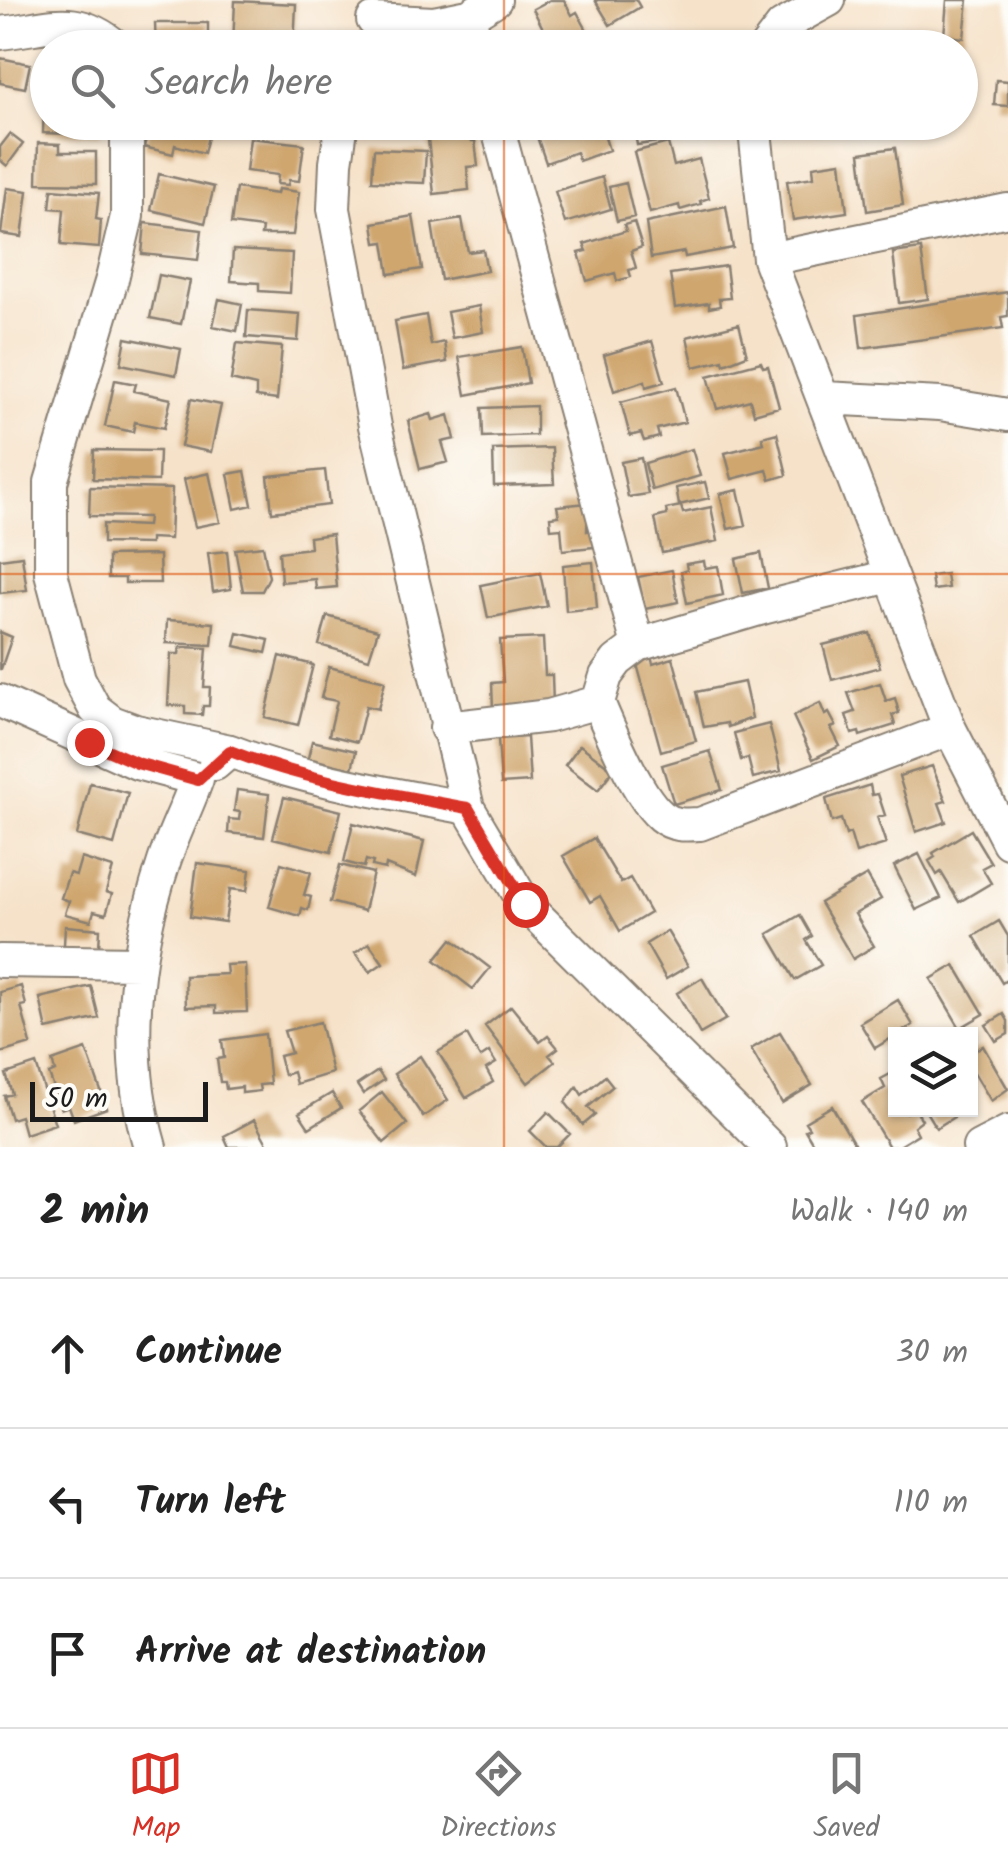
<!DOCTYPE html>
<html lang="en">
<head>
<meta charset="utf-8">
<style>
  :root { --surface:#fff; --page:#f6f6f6; --text:#222; --muted:#767676; --line:#e0e0e0; --accent:#d93025 }
  body { margin:0; font-family:Kalam,sans-serif; background:var(--page); color:var(--text) }
  .controls { position:absolute; right:30px; bottom:30px; display:grid; overflow:hidden; border-radius:0px; box-shadow:0 2px 8px #0004 }
  .controls button { width:90px; height:90px; display:grid; place-items:center; padding:0; border:0; border-bottom:2px solid var(--line); background:var(--surface); color:var(--text); font:50px sans-serif }
  .scale { position:absolute; left:30px; bottom:25px; width:178px; box-sizing:border-box; padding-left:10px; border:5px solid #1c1c1c; border-top:0; font-size:28px; line-height:35px; white-space:nowrap; color:#1c1c1c; -webkit-text-stroke:8px #fdfcf7; paint-order:stroke }
  .stop { position:absolute; width:30px; height:30px; margin:-22px; border:8px solid #d93025; border-radius:50%; background:#fff }
  .stop.end { background:#d93025; border-color:#fff; box-shadow:0 2px 10px #0008 }
  .list { margin:0; padding:0; list-style:none }
  h2 { display:flex; justify-content:space-between; align-items:center; height:130px; margin:0; padding:0 40px; font-size:42px }
  h2 small { font-size:32px; font-weight:400; color:var(--muted) }
  .list li { display:grid; grid-template-columns:65px 1fr auto; gap:30px; align-items:center; box-sizing:border-box; height:150px; padding:0 40px; border-top:2px solid var(--line) }
  .list b { display:block; font-size:38px; white-space:nowrap }
  .list em { font-size:32px; font-style:normal; color:var(--muted) }
  .icon { flex:none; width:55px; height:55px; fill:none; stroke:currentColor; stroke-width:2; stroke-linecap:round; stroke-linejoin:round }
  .map { position:relative; flex:none; width:1008px; height:1147px; overflow:hidden }
  .search { position:absolute; background:var(--surface); box-shadow:0 2px 8px #0004; left:30px; right:30px; top:30px; height:110px; display:flex; align-items:center; gap:25px; box-sizing:border-box; padding:0 35px; border-radius:55px; color:var(--muted); font-size:38px }
  .sheet { height:580px; background:var(--surface) }
  nav { display:flex; justify-content:space-around; align-items:center; box-sizing:border-box; height:140px; border-top:2px solid var(--line); background:var(--surface); font-size:28px; color:var(--muted) }
  nav a { display:grid; justify-items:center; gap:5px }
  nav .on { color:var(--accent) }
  .map>svg:first-child { display:block }
  .building { fill:#cfa66e }
  .lines { fill:none; stroke-linecap:round; stroke-linejoin:round }
  .minor-casing { stroke:#897f72; stroke-width:36 }
  .minor { stroke:#fff; stroke-width:32 }
  .route { stroke:#d93025; stroke-width:12 }
  .grid { fill:none; stroke:#de560d; stroke-width:2.5; stroke-opacity:0.55 }
</style>
</head>
<body>
<div class="map">
<svg width="1008" height="1147" viewBox="0 0 1008 1147">
  <rect width="100%" height="100%" fill="#fdfcf7"/>
  <filter id="ink" filterUnits="userSpaceOnUse"><feTurbulence type="fractalNoise" baseFrequency=".01" numOctaves="2"/><feDisplacementMap in="SourceGraphic" scale="20" xChannelSelector="R" yChannelSelector="G"/><feConvolveMatrix kernelMatrix="1 2 1 2 8 2 1 2 1" color-interpolation-filters="sRGB"/></filter>
  <filter id="wash" filterUnits="userSpaceOnUse"><feTurbulence type="fractalNoise" baseFrequency=".0048" numOctaves="4" result="noise"/><feDisplacementMap in="SourceGraphic" scale="40" xChannelSelector="R" yChannelSelector="G"/><feGaussianBlur stdDeviation="2.25" result="paint"/><feColorMatrix in="noise" values="0 0 0 0 0 0 0 0 0 0 0 0 0 0 0 0 0 1.4 0 .05"/><feComposite in="paint" operator="in"/></filter>
  <g filter="url(#wash)">
    <rect width="100%" height="100%" fill="#f6e2c9"/>
    <g id="blocks">
      <path class="building" d="M 550,0 L 564,0 L 572,15 L 577,12 L 594,43 L 585,48 L 553,48 L 533,9 Z
        M 595,0 L 636,0 L 640,7 L 610,25 Z
        M 947,0 L 968,0 L 964,38 L 944,36 Z
        M 235,1 L 296,4 L 294,48 L 233,45 Z
        M 155,23 L 208,23 L 208,48 L 156,48 Z
        M 658,41 L 659,48 L 622,48 L 622,45 Z
        M 0,58 L 30,64 L 25,88 L 0,83 Z
        M 996,80 L 1008,81 L 1008,106 L 994,105 Z
        M 44,102 L 48,102 L 48,122 L 100,122 L 100,135 L 43,133 Z
        M 137,122 L 199,122 L 211,125 L 204,153 L 175,145 L 173,154 L 144,147 L 148,131 L 136,128 Z
        M 561,122 L 600,122 L 609,150 L 579,161 L 576,152 L 546,163 L 535,131 Z
        M 633,122 L 685,122 L 687,138 L 637,145 Z
        M 469,125 L 471,141 L 475,141 L 478,166 L 467,167 L 469,190 L 434,194 L 427,130 Z
        M 10,134 L 23,144 L 7,166 L 0,160 L 0,147 Z
        M 250,138 L 304,144 L 299,181 L 289,180 L 288,185 L 277,184 L 278,175 L 246,171 Z
        M 38,143 L 60,144 L 60,152 L 96,152 L 96,184 L 37,183 Z
        M 668,143 L 674,166 L 699,159 L 709,198 L 700,201 L 701,204 L 680,210 L 679,205 L 650,213 L 634,152 Z
        M 895,148 L 903,205 L 867,211 L 860,153 Z
        M 374,149 L 426,151 L 424,183 L 372,181 Z
        M 841,162 L 847,212 L 793,220 L 787,181 L 814,177 L 813,166 Z
        M 159,174 L 214,187 L 205,223 L 151,210 Z
        M 602,177 L 611,209 L 565,223 L 555,191 Z
        M 626,183 L 634,217 L 617,221 L 609,187 Z
        M 7,188 L 28,191 L 22,237 L 1,234 Z
        M 236,188 L 277,194 L 278,189 L 299,192 L 293,235 L 261,235 L 262,228 L 231,224 Z
        M 52,189 L 99,193 L 96,219 L 101,220 L 99,248 L 61,245 L 64,209 L 50,208 Z
        M 726,206 L 733,248 L 685,257 L 684,252 L 651,258 L 646,223 Z
        M 413,216 L 422,269 L 389,274 L 384,242 L 376,243 L 373,223 Z
        M 462,219 L 468,252 L 483,250 L 487,271 L 441,280 L 432,224 Z
        M 634,222 L 642,247 L 631,251 L 636,268 L 629,270 L 631,277 L 617,281 L 615,273 L 587,281 L 579,253 L 587,251 L 584,244 L 626,231 L 624,225 Z
        M 145,223 L 202,230 L 198,260 L 142,254 Z
        M 921,249 L 928,299 L 899,303 L 893,253 Z
        M 233,250 L 292,253 L 290,293 L 259,291 L 259,283 L 231,281 Z
        M 726,266 L 730,298 L 719,299 L 720,306 L 709,308 L 709,303 L 675,308 L 670,274 Z
        M 159,275 L 190,281 L 181,324 L 150,318 Z
        M 1008,292 L 1008,316 L 1001,317 L 1003,328 L 861,348 L 857,315 Z
        M 219,299 L 242,304 L 237,331 L 213,326 Z
        M 479,306 L 483,332 L 452,338 L 447,312 Z
        M 248,310 L 300,314 L 298,341 L 246,337 Z
        M 426,315 L 431,345 L 444,342 L 447,362 L 403,370 L 395,321 Z
        M 739,324 L 747,355 L 724,364 L 723,360 L 694,367 L 687,337 Z
        M 126,338 L 181,349 L 176,375 L 121,364 Z
        M 652,341 L 664,382 L 646,387 L 645,381 L 614,391 L 604,355 Z
        M 237,343 L 282,347 L 277,400 L 256,397 L 256,386 L 231,380 Z
        M 522,347 L 528,383 L 466,395 L 459,357 Z
        M 761,362 L 763,367 L 768,366 L 779,407 L 754,414 L 750,400 L 717,409 L 708,376 Z
        M 115,380 L 136,384 L 134,391 L 171,399 L 164,428 L 135,422 L 133,432 L 105,426 Z
        M 676,387 L 685,422 L 657,429 L 659,437 L 644,441 L 641,433 L 630,436 L 621,402 Z
        M 191,399 L 221,405 L 211,452 L 181,446 Z
        M 536,406 L 536,435 L 483,437 L 482,408 Z
        M 431,414 L 433,420 L 449,415 L 455,439 L 442,442 L 448,462 L 420,469 L 408,421 Z
        M 777,433 L 787,475 L 770,480 L 767,470 L 732,479 L 725,453 L 764,443 L 762,437 Z
        M 552,448 L 554,484 L 494,486 L 493,450 Z
        M 692,449 L 700,476 L 652,490 L 645,463 Z
        M 94,450 L 159,451 L 158,481 L 93,479 Z
        M 641,458 L 648,494 L 628,497 L 621,462 Z
        M 325,470 L 329,505 L 272,512 L 268,476 Z
        M 245,471 L 252,505 L 235,509 L 228,474 Z
        M 209,473 L 220,522 L 195,527 L 184,479 Z
        M 705,482 L 709,498 L 679,505 L 676,488 Z
        M 90,487 L 172,489 L 170,539 L 150,538 L 150,544 L 103,543 L 103,524 L 147,526 L 148,517 L 89,516 Z
        M 738,490 L 746,525 L 728,529 L 720,494 Z
        M 588,503 L 587,531 L 593,530 L 594,547 L 563,550 L 561,528 L 551,529 L 550,517 L 559,516 L 557,506 Z
        M 681,506 L 683,513 L 711,507 L 718,541 L 662,553 L 655,518 L 667,515 L 666,509 Z
        M 332,534 L 337,587 L 316,589 L 315,579 L 281,582 L 279,552 L 310,548 L 309,537 Z
        M 263,546 L 269,577 L 262,591 L 243,591 L 235,549 Z
        M 227,551 L 231,589 L 213,592 L 208,553 Z
        M 761,553 L 768,588 L 743,593 L 736,559 Z
        M 159,555 L 160,583 L 125,583 L 125,578 L 108,578 L 108,556 Z
        M 22,556 L 27,590 L 0,593 L 0,559 Z
        M 704,561 L 705,568 L 718,566 L 723,595 L 687,603 L 681,572 L 687,570 L 686,564 Z
        M 593,562 L 597,608 L 566,611 L 563,565 Z
        M 672,570 L 678,602 L 645,609 L 638,577 Z
        M 540,573 L 547,606 L 488,618 L 481,585 Z
        M 946,574 L 948,588 L 933,590 L 931,576 Z
        M 327,616 L 378,630 L 369,659 L 319,645 Z
        M 167,620 L 214,623 L 212,645 L 166,643 Z
        M 0,632 L 12,637 L 1,669 L 0,669 Z
        M 238,633 L 269,640 L 266,653 L 235,646 Z
        M 870,633 L 880,667 L 832,680 L 823,645 Z
        M 543,638 L 545,675 L 552,675 L 553,706 L 493,710 L 492,683 L 503,682 L 500,640 Z
        M 180,647 L 207,648 L 204,687 L 210,687 L 209,706 L 203,706 L 202,715 L 185,714 L 185,706 L 168,705 L 171,654 L 179,654 Z
        M 650,653 L 653,664 L 673,658 L 696,741 L 661,751 L 635,657 Z
        M 280,656 L 313,665 L 298,725 L 265,717 Z
        M 329,667 L 385,681 L 378,709 L 366,706 L 357,742 L 329,735 L 337,701 L 321,698 Z
        M 744,682 L 752,718 L 728,727 L 727,723 L 704,727 L 696,692 Z
        M 880,683 L 886,701 L 895,698 L 899,713 L 892,715 L 895,725 L 860,736 L 859,732 L 852,734 L 846,715 L 855,712 L 848,693 Z
        M 820,703 L 825,715 L 829,713 L 836,726 L 831,728 L 840,746 L 813,759 L 793,716 Z
        M 769,724 L 781,771 L 753,778 L 748,758 L 741,760 L 734,733 Z
        M 527,737 L 530,782 L 501,784 L 498,739 Z
        M 312,741 L 356,751 L 352,769 L 308,758 Z
        M 580,745 L 613,770 L 598,790 L 565,765 Z
        M 710,751 L 722,790 L 674,804 L 662,765 Z
        M 932,766 L 946,801 L 939,803 L 946,822 L 916,832 L 899,776 Z
        M 90,783 L 128,793 L 114,845 L 77,835 Z
        M 870,785 L 872,795 L 878,794 L 885,815 L 877,817 L 886,844 L 856,853 L 850,833 L 846,835 L 841,819 L 832,822 L 826,799 Z
        M 237,790 L 269,794 L 264,837 L 228,833 L 229,819 L 239,820 L 240,812 L 234,811 Z
        M 284,797 L 341,811 L 331,852 L 273,838 Z
        M 353,823 L 424,841 L 416,877 L 386,865 L 385,869 L 372,866 L 373,862 L 366,860 L 364,867 L 344,862 Z
        M 971,830 L 991,863 L 982,868 L 991,883 L 959,902 L 941,872 L 937,875 L 929,861 L 935,857 L 933,853 Z
        M 594,838 L 621,883 L 630,878 L 650,913 L 620,931 L 600,896 L 590,902 L 563,856 Z
        M 919,854 L 941,898 L 916,910 L 894,866 Z
        M 81,858 L 113,868 L 106,892 L 112,894 L 106,914 L 94,911 L 91,921 L 65,914 L 69,901 L 61,898 L 69,873 L 76,875 Z
        M 197,863 L 250,870 L 247,891 L 230,889 L 225,922 L 190,917 Z
        M 281,863 L 311,872 L 304,895 L 311,897 L 308,910 L 302,908 L 300,916 L 269,907 Z
        M 340,865 L 373,873 L 364,911 L 330,902 Z
        M 867,875 L 881,899 L 855,914 L 874,946 L 853,959 L 820,903 Z
        M 800,915 L 812,936 L 806,940 L 821,965 L 795,980 L 768,934 Z
        M 999,921 L 1008,936 L 1008,979 L 1002,983 L 974,936 Z
        M 65,926 L 100,929 L 99,948 L 64,945 Z
        M 667,931 L 688,966 L 666,979 L 646,944 Z
        M 452,939 L 490,968 L 473,989 L 435,960 Z
        M 369,943 L 383,963 L 370,972 L 355,953 Z
        M 245,964 L 247,1012 L 216,1013 L 216,1006 L 186,1007 L 185,976 L 227,974 L 226,965 Z
        M 955,965 L 984,1014 L 960,1028 L 931,979 Z
        M 702,978 L 726,1019 L 700,1034 L 677,993 Z
        M 21,986 L 26,1005 L 21,1006 L 31,1044 L 0,1053 L 0,992 Z
        M 91,986 L 99,1018 L 47,1030 L 40,998 Z
        M 898,1000 L 913,1025 L 875,1048 L 860,1023 Z
        M 511,1006 L 540,1042 L 548,1036 L 558,1048 L 549,1055 L 555,1062 L 528,1083 L 485,1026 Z
        M 1004,1014 L 1008,1021 L 1008,1034 L 996,1041 L 986,1025 Z
        M 320,1022 L 332,1073 L 296,1084 L 293,1072 L 284,1075 L 279,1056 L 291,1053 L 284,1031 Z
        M 780,1032 L 812,1085 L 782,1103 L 751,1049 Z
        M 265,1034 L 270,1084 L 259,1085 L 260,1091 L 242,1093 L 242,1087 L 226,1089 L 225,1082 L 220,1082 L 217,1059 L 224,1058 L 222,1040 Z
        M 467,1035 L 480,1058 L 489,1052 L 496,1063 L 486,1069 L 493,1082 L 466,1098 L 438,1052 Z
        M 983,1046 L 1008,1089 L 991,1101 L 970,1066 L 970,1053 Z
        M 86,1049 L 107,1108 L 74,1120 L 69,1106 L 61,1109 L 49,1074 L 55,1071 L 52,1061 Z
        M 420,1056 L 448,1100 L 423,1117 L 394,1074 Z
        M 36,1064 L 55,1124 L 25,1134 L 20,1116 L 11,1119 L 4,1096 L 12,1094 L 6,1074 Z
        M 378,1071 L 384,1080 L 363,1094 L 357,1085 Z
        M 894,1072 L 896,1110 L 903,1110 L 905,1113 L 916,1110 L 922,1120 L 914,1126 L 918,1134 L 897,1147 L 889,1147 L 862,1102 L 885,1088 L 881,1079 Z
        M 605,1076 L 613,1086 L 588,1107 L 595,1115 L 583,1125 L 565,1102 L 577,1087 L 582,1095 Z
        M 382,1092 L 407,1124 L 384,1143 L 359,1111 Z
        M 332,1093 L 341,1108 L 309,1128 L 299,1113 Z
        M 832,1106 L 854,1144 L 849,1147 L 815,1147 L 805,1130 L 809,1128 L 805,1122 Z
        M 925,1110 L 960,1110 L 962,1112 L 936,1128 Z
        M 548,1112 L 570,1134 L 557,1147 L 546,1147 L 530,1131 Z
        M 254,1120 L 269,1147 L 229,1147 L 224,1136 Z"/>
    </g>
  </g>
  <g filter="url(#ink)">
    <use href="#blocks" fill-opacity="0" stroke="#897f72" stroke-width="2.5"/>
    <g class="lines">
      <g class="minor-casing">
        <path id="minor" d="M 469,16 L 495,0
          M 373,20 L 434,23 L 469,16 L 477,48
          M 0,33 C 50,28 75,11 118,48
          M 765,48 L 782,26 L 829,0
          M 127,122 L 127,216 L 112,279 L 51,482 L 51,573 L 79,679 L 95,709 L 112,722 L 136,731 L 230,751
          M 342,122 L 336,163 L 334,209 L 375,426 L 468,808 L 525,904 L 770,1147
          M 496,122 L 638,645
          M 754,122 L 769,259 L 950,729 L 1008,842
          M 769,259 L 1008,210
          M 824,398 L 940,404 L 1008,415
          M 0,701 L 137,763 L 197,779 C 187,808 172,836 163,865 C 133,955 123,1056 150,1147
          M 598,702 L 606,676 L 617,661 L 638,645 L 766,607 L 890,576
          M 446,728 L 549,716 L 598,702 C 610,731 638,797 661,816 C 673,826 685,825 700,824 L 950,729
          M 215,764 L 230,751 C 307,781 388,793 468,808
          M 0,961 L 139,963
          M 979,1147 L 1008,1132"/>
      </g>
      <use href="#minor" class="minor"/>
    </g>
  </g>
  <g class="lines" filter="url(#ink)">
    <path class="route" d="M 89,742 L 137,763 L 198,780 L 230,751 C 307,781 388,793 468,808 L 525,904"/>
  </g>
  <path class="grid" d="M 504,0 L 504,48M 504,122 L 504,1147M 0,574 L 1008,574"/>
</svg>
<div class="controls">
<button><svg class="icon" aria-label="layers" viewBox="0 0 24 24"><path d="M12 4l9 5-9 5-9-5zM3 14l9 5 9-5"/></svg></button>
</div>
<div class="scale">50 m</div>
<div class="stop" style="left:525px;top:904px"></div>
<div class="stop end" style="left:89px;top:742px"></div>
<div class="search"><svg class="icon" aria-label="search" viewBox="0 0 24 24"><circle cx="10" cy="10" r="6"/><path d="M15 15l6 6"/></svg>Search here</div>
</div>
<section class="sheet">
<h2>2 min<small>Walk · 140 m</small></h2>
<ul class="list">
<li><svg class="icon" aria-label="ahead" viewBox="0 0 24 24"><path d="M12 20V5M6 11l6-6 6 6"/></svg><div><b>Continue</b></div><em>30 m</em></li>
<li><svg class="icon" aria-label="left" viewBox="0 0 24 24"><path d="M17 20v-9H6M10 6l-5 5 5 5"/></svg><div><b>Turn left</b></div><em>110 m</em></li>
<li><svg class="icon" aria-label="arrive" viewBox="0 0 24 24"><path d="M6 21V4h12l-3 4 3 4H6"/></svg><div><b>Arrive at destination</b></div></li>
</ul>
</section>
<nav>
<a class="on"><svg class="icon" aria-label="map" viewBox="0 0 24 24"><path d="M3 6l6-2 6 2 6-2v14l-6 2-6-2-6 2zM9 4v14M15 6v14"/></svg>Map</a>
<a><svg class="icon" aria-label="directions" viewBox="0 0 24 24"><path d="M12 3l9 9-9 9-9-9zM9 14v-3h6M13 9l2 2-2 2"/></svg>Directions</a>
<a><svg class="icon" aria-label="saved" viewBox="0 0 24 24"><path d="M7 4h10v16l-5-4-5 4z"/></svg>Saved</a>
</nav>
</body>
</html>
